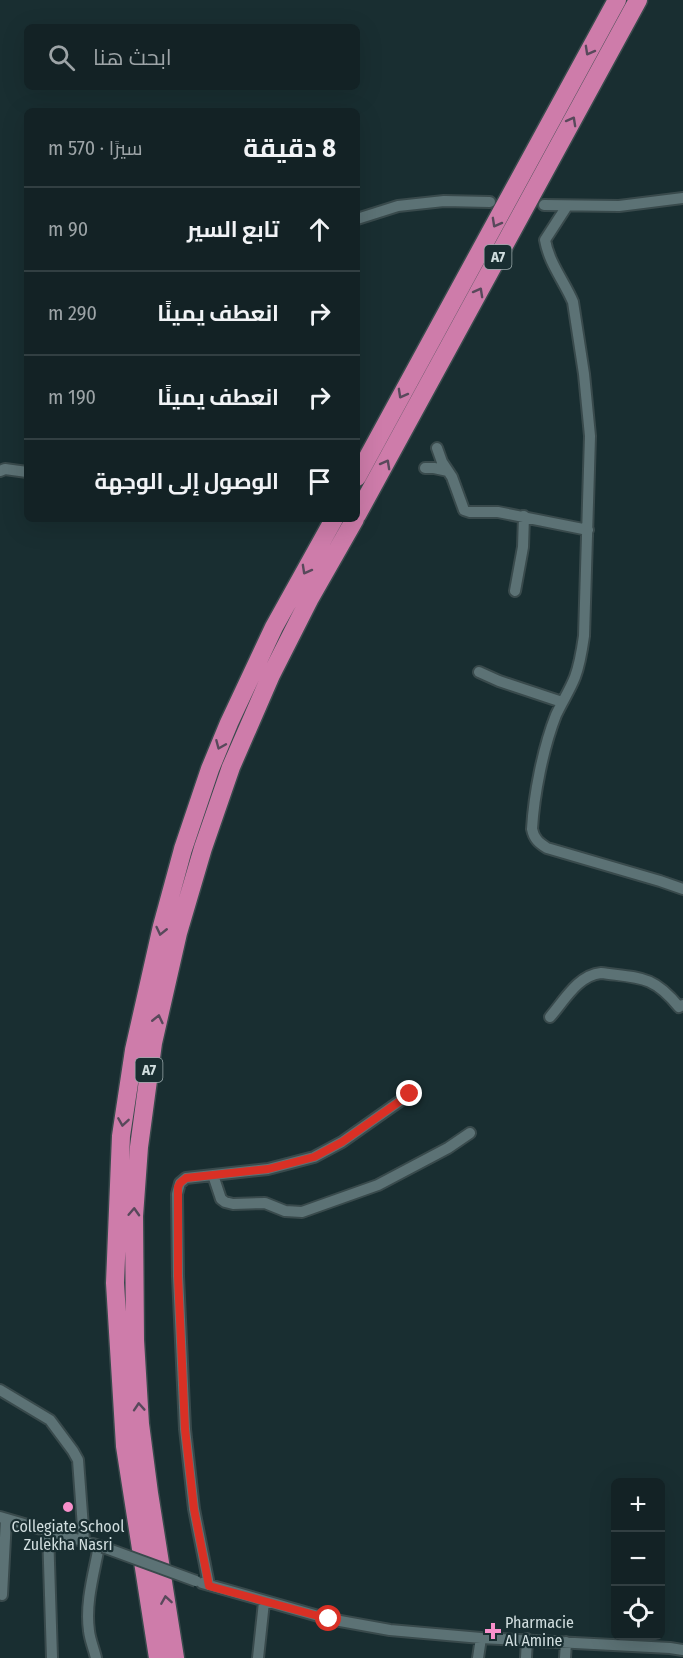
<!DOCTYPE html>
<html lang="ar">
<head>
<meta charset="utf-8">
<style>
  :root { --surface:#132225; --page:#202f32; --text:#f1f3f6; --muted:#9da4a7; --line:#323f42 }
  body { margin:0; font-family:"Fira Sans Condensed",Cairo,sans-serif; background:var(--page); color:var(--text); direction:rtl }
  .controls { position:absolute; right:18px; bottom:18px; display:grid; overflow:hidden; border-radius:9px; box-shadow:0 6px 24px #0002 }
  .controls button { width:54px; height:54px; display:grid; place-items:center; padding:0; border:0; border-bottom:2px solid var(--line); background:var(--surface); color:var(--text); font:30px sans-serif }
  .stop { position:absolute; width:18px; height:18px; margin:-14px; border:4px solid #d93025; border-radius:50%; background:#fff }
  .stop.end { background:#d93025; border-color:#fff; box-shadow:0 2px 6px #0008 }
  .list { margin:0; padding:0; list-style:none }
  h2 { display:flex; justify-content:space-between; align-items:center; height:78px; margin:0; padding:0 24px; font-size:26px }
  h2 small { font-size:20px; font-weight:400; color:var(--muted) }
  .list li { display:grid; grid-template-columns:39px 1fr auto; gap:18px; align-items:center; box-sizing:border-box; height:84px; padding:0 24px; border-top:2px solid var(--line) }
  .list b { display:block; font-size:22px; white-space:nowrap }
  .list em { font-size:20px; font-style:normal; color:var(--muted) }
  .icon { flex:none; width:33px; height:33px; fill:none; stroke:currentColor; stroke-width:2; stroke-linecap:round; stroke-linejoin:round }
  .map { position:relative; flex:none; width:683px; height:1658px; overflow:hidden; direction:ltr }
  .search { position:absolute; background:var(--surface); box-shadow:0 6px 24px #0002; left:24px; top:24px; width:336px; height:66px; display:flex; align-items:center; gap:15px; box-sizing:border-box; padding:0 21px; border-radius:9px; color:var(--muted); font-size:22px }
  .panel { position:absolute; background:var(--surface); box-shadow:0 6px 24px #0002; left:24px; top:108px; width:336px; height:414px; border-radius:9px; direction:rtl }
  .map>svg:first-child { display:block }
  .lines { fill:none; stroke-linecap:round; stroke-linejoin:round }
  .minor-casing { stroke:#394a4c; stroke-width:14 }
  .motorway-casing { stroke:#394a4c; stroke-width:21 }
  .minor { stroke:#5c7275; stroke-width:10 }
  .motorway { stroke:#ce7caa; stroke-width:18 }
  .minor-bridge-casing { stroke:#394a4c; stroke-width:14; stroke-linecap:butt }
  .minor-bridge { stroke:#5c7275; stroke-width:10 }
  .oneway { stroke:#58495b }
  .route { stroke:#d93025; stroke-width:8 }
  .poi-dot { fill:#f890cb; stroke:#192e31; stroke-width:2 }
  .labels { text-anchor:middle; stroke-width:4.5; stroke-linejoin:round; paint-order:stroke }
  .shield { fill:#192e31; stroke:#9aa9ab; stroke-width:1.5 }
  .shield-label { font-size:15px; font-weight:bold; fill:#d1dedf }
  .poi-label { font-size:16px; fill:#d1dedf; stroke:#192e31 }
</style>
</head>
<body>
<div class="map">
<svg width="683" height="1658" viewBox="0 0 683 1658">
  <rect width="100%" height="100%" fill="#192e31"/>
  <g class="lines">
    <g class="minor-casing">
      <path id="minor" d="M 544,205 L 619,206 L 683,198
        M 567,206 L 545,240 C 549,263 564,281 573,302 L 584,374 L 590,436 L 584,636 C 582,650 580,664 575,677 C 570,690 562,702 556,715 C 543,748 534,794 532,829 C 534,839 539,843 547,848 L 660,881 L 683,889
        M 357,219 L 398,206 L 444,201 L 490,202
        M 437,448 L 442,462 L 452,477 L 464,510 L 470,512 L 498,512 L 588,530
        M 425,468 L 434,468 L 448,471
        M 0,471 L 5,469 L 27,472
        M 515,591 L 523,547 L 524,516
        M 479,672 L 499,681 L 562,702
        M 550,1017 C 564,1001 578,975 601,973 C 640,978 653,975 679,1007 L 683,1005
        M 213,1175 L 221,1199 L 225,1202 L 233,1204 L 265,1203 L 285,1211 L 302,1212 L 378,1185 L 448,1148 L 470,1133
        M 0,1390 L 50,1420 L 73,1451 L 78,1460 L 84,1541
        M 0,1517 L 103,1547
        M 48,1531 L 52,1658
        M 202,1583 L 329,1619 L 390,1630 L 481,1638 L 670,1648 L 683,1650
        M 209,1585 L 194,1509 L 185,1429 L 178,1276 L 177,1194 L 180,1183 L 186,1178 L 268,1169 L 314,1157 L 342,1142 L 410,1094
        M 2,1595 L 6,1519
        M 96,1658 C 94,1649 90,1640 89,1631 C 85,1603 94,1573 99,1546
        M 258,1658 L 264,1602
        M 478,1658 L 481,1638
        M 526,1658 L 527,1639
        M 565,1658 L 566,1642"/>
    </g>
    <g class="motorway-casing">
      <path id="motorway" d="M 357,477 L 617,0
        M 357,515 L 638,0
        M 158,1658 L 125,1446 L 115,1283 L 121,1136 L 134,1050 L 162,926 L 183,849 L 210,769 L 229,723 L 274,627 L 334,519
        M 175,1658 L 149,1493 L 140,1424 L 135,1340 L 134,1216 L 139,1147 L 153,1043 L 178,933 L 203,848 L 231,767 L 271,675 L 310,598 L 355,519"/>
    </g>
    <use href="#minor" class="minor"/>
    <use href="#motorway" class="motorway"/>
    <g class="minor-bridge-casing">
      <path id="minor-bridge" d="M 103,1547 L 196,1581"/>
    </g>
    <use href="#minor-bridge" class="minor-bridge"/>
  </g>
  <defs><path id="oneway-chevron" d="M-2-3.5L2.5 0L-2 3.5" fill="none" stroke-width="1.6" stroke-linecap="round" stroke-linejoin="round" transform="scale(1.5)"/></defs>
  <g class="oneway">
    <use href="#oneway-chevron" transform="translate(589 51) rotate(119)"/>
    <use href="#oneway-chevron" transform="translate(572 121) rotate(-61)"/>
    <use href="#oneway-chevron" transform="translate(496 223) rotate(119)"/>
    <use href="#oneway-chevron" transform="translate(479 292) rotate(-61)"/>
    <use href="#oneway-chevron" transform="translate(402 394) rotate(119)"/>
    <use href="#oneway-chevron" transform="translate(386 464) rotate(-61)"/>
    <use href="#oneway-chevron" transform="translate(306 570) rotate(119)"/>
    <use href="#oneway-chevron" transform="translate(220 745) rotate(113)"/>
    <use href="#oneway-chevron" transform="translate(161 931) rotate(103)"/>
    <use href="#oneway-chevron" transform="translate(158 1019) rotate(-77)"/>
    <use href="#oneway-chevron" transform="translate(123 1122) rotate(99)"/>
    <use href="#oneway-chevron" transform="translate(134 1212) rotate(-87)"/>
    <use href="#oneway-chevron" transform="translate(139 1407) rotate(-94)"/>
    <use href="#oneway-chevron" transform="translate(166 1600) rotate(-99)"/>
  </g>
  <g class="lines">
    <path class="route" d="M 329,1619 L 209,1586 L 194,1509 L 185,1429 L 178,1276 L 178,1187 L 180,1183 L 186,1178 L 268,1169 L 314,1157 L 342,1142 L 410,1094"/>
  </g>
  <g class="poi-dot">
    <circle cx="68" cy="1507" r="6"/>
    <path d="M490 1622h6v6h6v6h-6v6h-6v-6h-6v-6h6z"/>
  </g>
  <g class="labels">
    <g class="shield">
      <rect x="484.5" y="245" width="27" height="24" rx="4.5"/>
      <rect x="135.5" y="1058" width="27" height="24" rx="4.5"/>
    </g>
    <g class="shield-label">
      <text x="498" y="262">A7</text>
      <text x="149" y="1075">A7</text>
    </g>
    <g class="poi-label">
      <text x="68" y="1532">Collegiate School<tspan x="68" dy="18">Zulekha Nasri</tspan></text>
      <text x="505" y="1628" text-anchor="start">Pharmacie<tspan x="505" dy="18">Al Amine</tspan></text>
    </g>
  </g>
</svg>
<div class="controls">
<button>+</button>
<button>−</button>
<button><svg class="icon" aria-label="locate" viewBox="0 0 24 24"><circle cx="12" cy="12" r="6"/><path d="M12 2v4M12 18v4M2 12h4M18 12h4"/></svg></button>
</div>
<div class="stop" style="left:329px;top:1619px"></div>
<div class="stop end" style="left:410px;top:1094px"></div>
<div class="search"><svg class="icon" aria-label="search" viewBox="0 0 24 24"><circle cx="10" cy="10" r="6"/><path d="M15 15l6 6"/></svg>ابحث هنا</div>
<section class="panel">
<h2>8 دقيقة<small>سيرًا · 570 m</small></h2>
<ul class="list">
<li><svg class="icon" aria-label="ahead" viewBox="0 0 24 24"><path d="M12 20V5M6 11l6-6 6 6"/></svg><div><b>تابع السير</b></div><em>90 m</em></li>
<li><svg class="icon" aria-label="right" viewBox="0 0 24 24"><path d="M7 20v-9h11M14 6l5 5-5 5"/></svg><div><b>انعطف يمينًا</b></div><em>290 m</em></li>
<li><svg class="icon" aria-label="right" viewBox="0 0 24 24"><path d="M7 20v-9h11M14 6l5 5-5 5"/></svg><div><b>انعطف يمينًا</b></div><em>190 m</em></li>
<li><svg class="icon" aria-label="arrive" viewBox="0 0 24 24"><path d="M6 21V4h12l-3 4 3 4H6"/></svg><div><b>الوصول إلى الوجهة</b></div></li>
</ul>
</section>
</div>
</body>
</html>
